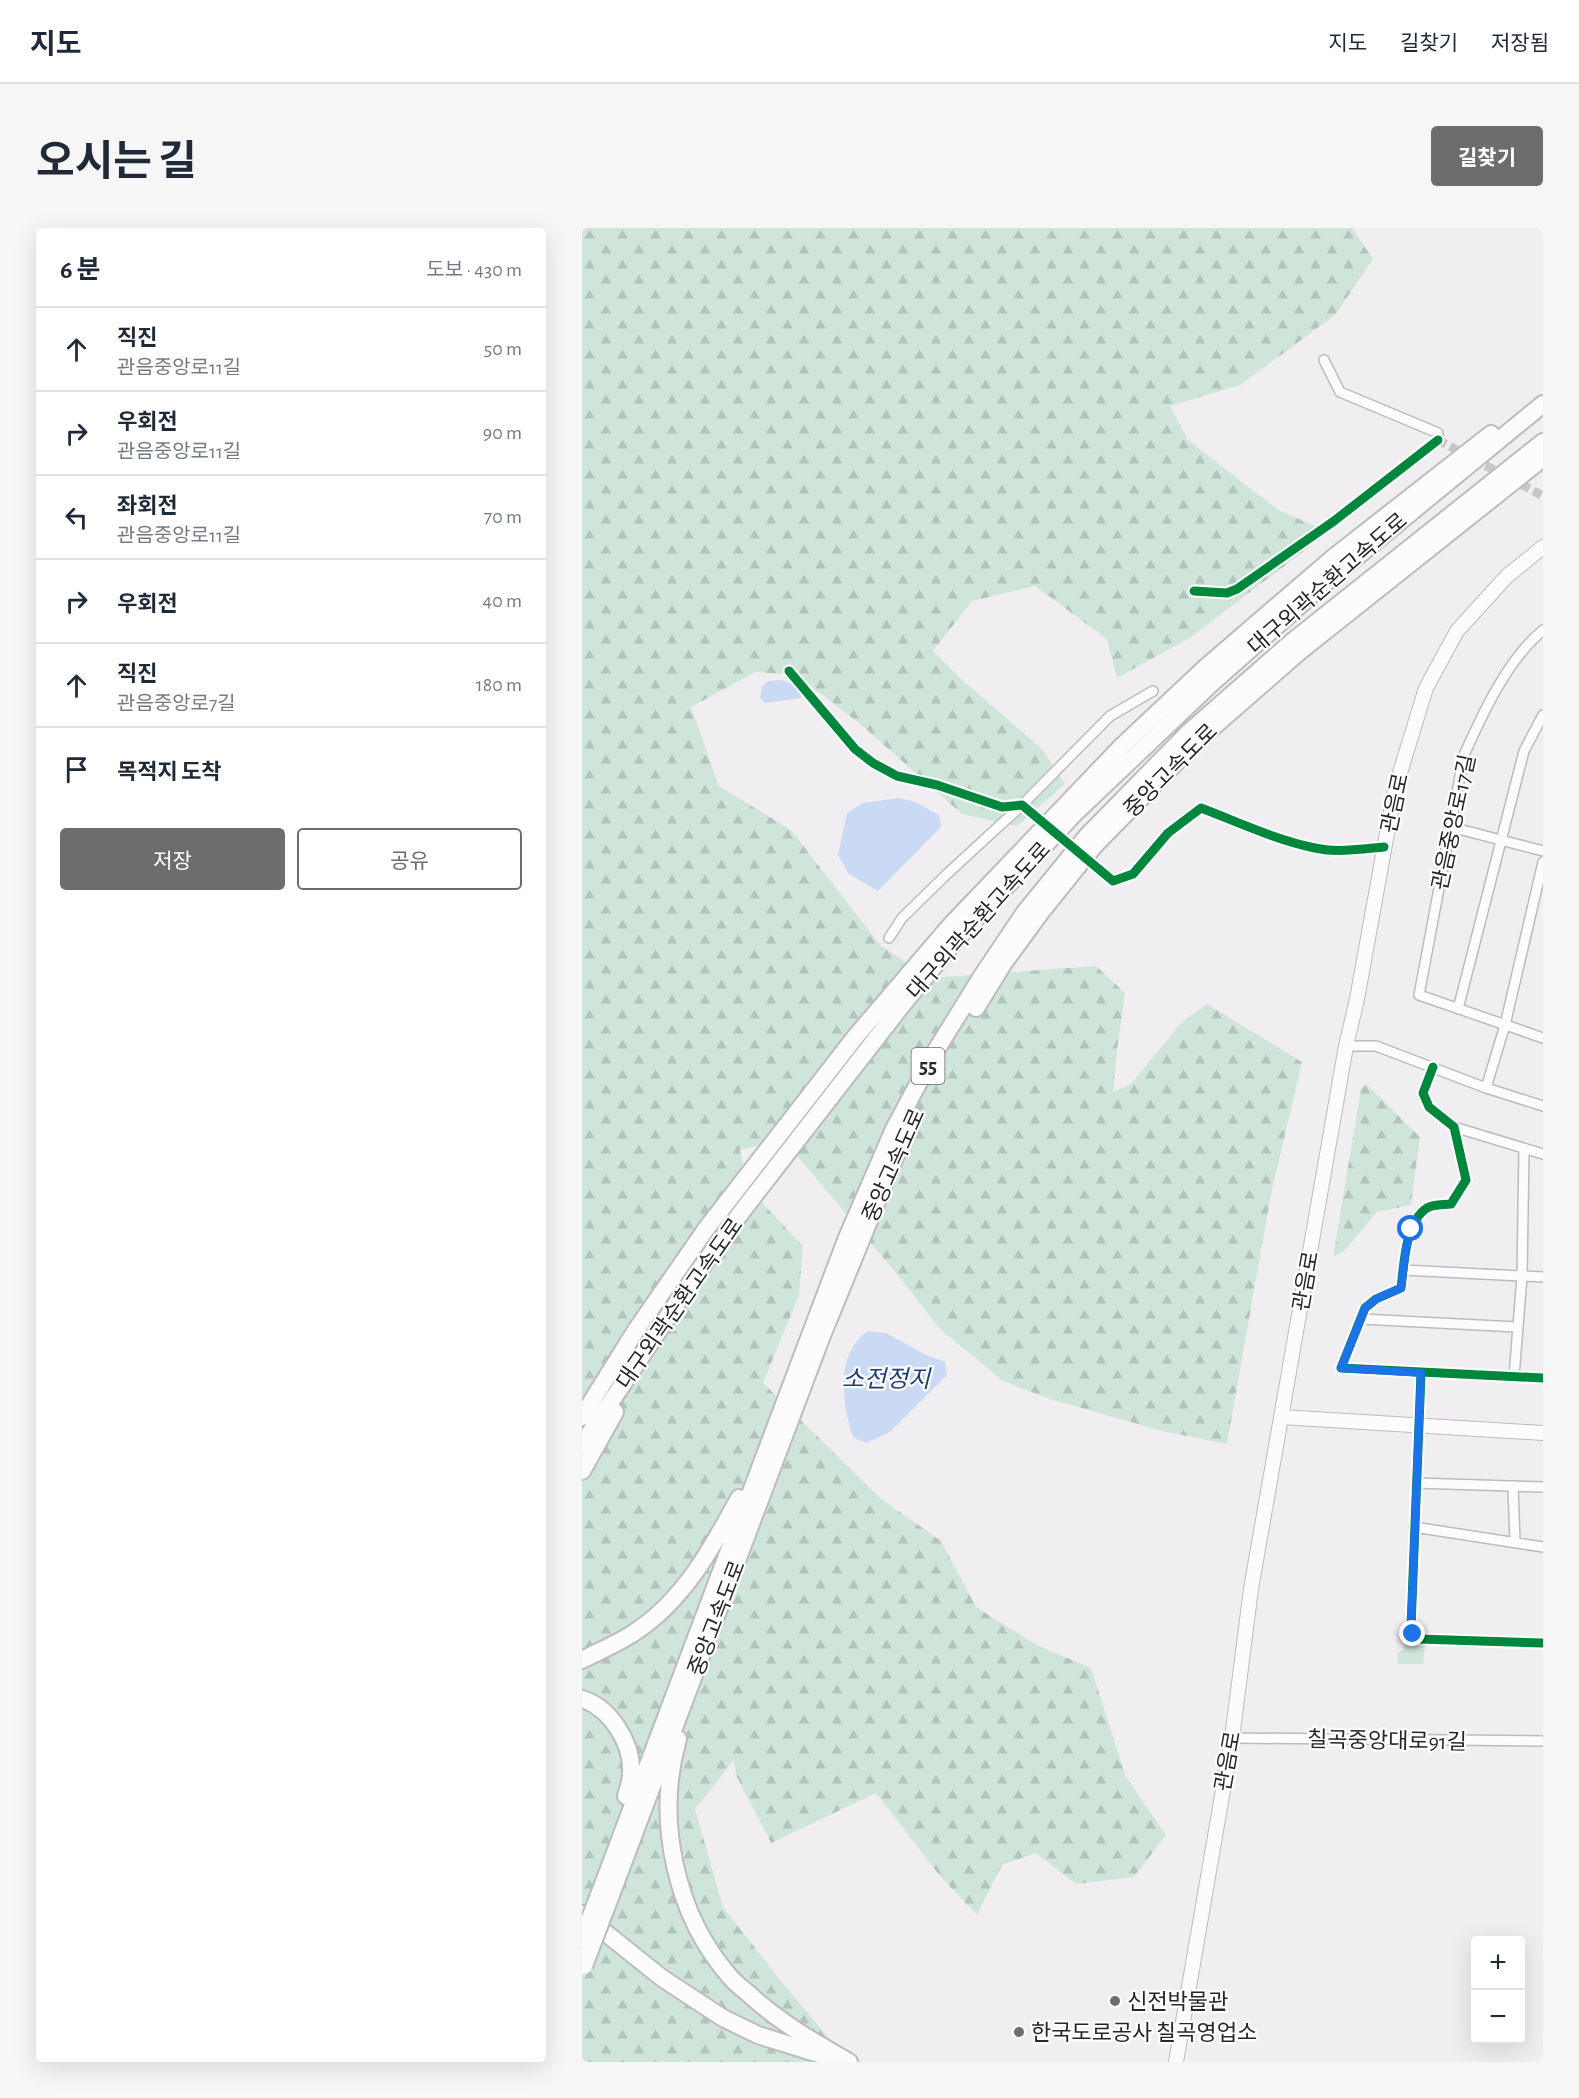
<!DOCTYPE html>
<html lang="ko">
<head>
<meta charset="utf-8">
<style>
  :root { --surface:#fff; --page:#f6f6f7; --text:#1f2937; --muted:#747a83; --line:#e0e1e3; --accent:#6e6c6e }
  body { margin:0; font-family:"Alegreya Sans","Noto Sans KR",sans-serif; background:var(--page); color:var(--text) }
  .controls { position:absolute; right:18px; bottom:18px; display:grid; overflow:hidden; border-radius:6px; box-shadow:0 6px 24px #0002 }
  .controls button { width:54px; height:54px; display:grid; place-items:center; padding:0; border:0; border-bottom:2px solid var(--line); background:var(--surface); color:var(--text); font:30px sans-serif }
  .stop { position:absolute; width:18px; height:18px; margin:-14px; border:4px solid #1a73e8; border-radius:50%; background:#fff }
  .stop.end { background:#1a73e8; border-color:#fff; box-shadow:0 2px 6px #0008 }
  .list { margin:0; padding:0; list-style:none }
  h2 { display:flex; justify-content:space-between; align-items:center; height:78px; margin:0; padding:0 24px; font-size:26px }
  h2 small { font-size:20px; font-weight:400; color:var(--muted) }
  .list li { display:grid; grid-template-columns:39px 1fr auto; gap:18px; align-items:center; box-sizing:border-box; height:84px; padding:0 24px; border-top:2px solid var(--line) }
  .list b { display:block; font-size:22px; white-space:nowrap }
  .list p { margin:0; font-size:20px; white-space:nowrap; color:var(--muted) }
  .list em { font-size:20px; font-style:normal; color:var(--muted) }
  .actions { display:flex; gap:12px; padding:18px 24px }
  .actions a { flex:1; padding:14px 0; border:2px solid var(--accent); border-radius:6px; text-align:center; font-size:21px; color:var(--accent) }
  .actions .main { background:var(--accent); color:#fff }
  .icon { flex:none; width:33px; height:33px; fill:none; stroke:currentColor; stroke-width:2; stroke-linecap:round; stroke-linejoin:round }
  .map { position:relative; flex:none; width:961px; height:1834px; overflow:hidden; border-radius:6px }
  header { display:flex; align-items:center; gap:36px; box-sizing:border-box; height:84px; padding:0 30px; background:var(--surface); border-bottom:2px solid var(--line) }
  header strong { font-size:28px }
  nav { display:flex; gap:33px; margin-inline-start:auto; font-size:21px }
  .intro { display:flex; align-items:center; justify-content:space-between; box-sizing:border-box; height:144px; padding:0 36px }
  h1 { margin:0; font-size:42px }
  .button { padding:15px 27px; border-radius:6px; background:var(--accent); color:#fff; font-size:21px; font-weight:700 }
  main { display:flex; gap:36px; padding:0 36px }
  aside { flex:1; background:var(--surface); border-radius:6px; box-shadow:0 6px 24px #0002 }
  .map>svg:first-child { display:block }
  .forest { fill:url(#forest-firs) }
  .park { fill:#d0e5da }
  .water { fill:#cad9f4 }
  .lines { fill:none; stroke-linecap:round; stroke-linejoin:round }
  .minor-tunnel { stroke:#c9c6c9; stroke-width:9; stroke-dasharray:9 4.5; stroke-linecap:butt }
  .minor-casing { stroke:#bdbbbd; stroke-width:12 }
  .secondary-casing { stroke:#bdbbbd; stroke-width:16 }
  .motorway-casing { stroke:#bdbbbd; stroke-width:20 }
  .minor { stroke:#fdfcfd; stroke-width:9 }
  .secondary { stroke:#fdfcfd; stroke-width:14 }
  .motorway { stroke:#fdfcfd; stroke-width:16 }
  .motorway-bridge-casing { stroke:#bdbbbd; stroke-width:20; stroke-linecap:butt }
  .motorway-bridge { stroke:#fdfcfd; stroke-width:16 }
  .cycleway-casing { stroke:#fff; stroke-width:13 }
  .cycleway { stroke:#00873e; stroke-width:9 }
  .route { stroke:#1a73e8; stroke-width:8 }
  .poi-dot { fill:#6e6c6e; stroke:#fff; stroke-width:2 }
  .labels { text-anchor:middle; stroke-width:4.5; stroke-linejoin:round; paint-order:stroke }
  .shield { fill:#fff; stroke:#686768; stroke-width:1.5 }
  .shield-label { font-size:21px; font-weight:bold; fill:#272628 }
  .street-label { font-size:22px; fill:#272628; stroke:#fff }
  .poi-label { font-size:22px; fill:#272628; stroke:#fff; text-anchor:start }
  .water-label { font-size:24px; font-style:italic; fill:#1d3d75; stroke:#fff }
</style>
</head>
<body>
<header>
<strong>지도</strong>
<nav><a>지도</a><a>길찾기</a><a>저장됨</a></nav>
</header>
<div class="intro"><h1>오시는 길</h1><a class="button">길찾기</a></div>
<main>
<aside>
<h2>6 분<small>도보 · 430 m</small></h2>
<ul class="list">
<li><svg class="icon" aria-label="ahead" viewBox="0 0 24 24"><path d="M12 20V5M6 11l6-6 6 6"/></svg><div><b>직진</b><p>관음중앙로11길</p></div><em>50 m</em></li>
<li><svg class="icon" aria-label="right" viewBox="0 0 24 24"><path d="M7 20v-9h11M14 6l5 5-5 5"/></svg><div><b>우회전</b><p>관음중앙로11길</p></div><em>90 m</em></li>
<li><svg class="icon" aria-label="left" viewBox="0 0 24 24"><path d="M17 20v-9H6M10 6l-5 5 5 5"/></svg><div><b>좌회전</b><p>관음중앙로11길</p></div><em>70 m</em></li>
<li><svg class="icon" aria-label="right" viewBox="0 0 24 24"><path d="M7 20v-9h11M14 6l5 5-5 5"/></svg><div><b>우회전</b></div><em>40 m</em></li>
<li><svg class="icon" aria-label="ahead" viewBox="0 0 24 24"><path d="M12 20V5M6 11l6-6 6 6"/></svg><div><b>직진</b><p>관음중앙로7길</p></div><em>180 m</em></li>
<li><svg class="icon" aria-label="arrive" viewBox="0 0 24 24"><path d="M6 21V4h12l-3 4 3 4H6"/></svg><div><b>목적지 도착</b></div></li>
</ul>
<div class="actions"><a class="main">저장</a><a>공유</a></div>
</aside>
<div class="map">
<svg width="961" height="1834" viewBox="0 0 961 1834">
  <defs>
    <pattern id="forest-firs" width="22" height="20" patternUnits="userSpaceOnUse" patternTransform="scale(1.5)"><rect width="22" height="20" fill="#d0e5da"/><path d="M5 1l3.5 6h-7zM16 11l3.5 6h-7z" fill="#b3c4bb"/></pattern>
  </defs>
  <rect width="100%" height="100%" fill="#f1eef1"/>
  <path class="forest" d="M 0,0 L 770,0 L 791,31 L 753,87 L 658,157 L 588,178 L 606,212 L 696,282 L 747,304 L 609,409 L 535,450 L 525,411 L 453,358 L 390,373 L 351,423 L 378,450 L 461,522 L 483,556 L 435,598 L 380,586 L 277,495 L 214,447 L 174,444 L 109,479 L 137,558 L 209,602 L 298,717 L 347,750 L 514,738 L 543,765 L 535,822 L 531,864 L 549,856 L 600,794 L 625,776 L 720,834 L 689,966 L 645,1216 L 580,1203 L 468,1171 L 421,1153 L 359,1102 L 314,1045 L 201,911 L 158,922 L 167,961 L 221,1018 L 217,1067 L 181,1155 L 298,1270 L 359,1313 L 394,1379 L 455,1417 L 509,1440 L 544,1549 L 584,1607 L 552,1649 L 494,1656 L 454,1625 L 420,1637 L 395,1687 L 358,1648 L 294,1565 L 189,1615 L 154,1547 L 152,1532 L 113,1581 L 141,1679 L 198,1752 L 267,1834 L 0,1834 Z
    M 784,856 L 838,909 L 829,977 L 795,984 L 762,1023 L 751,1029 L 779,861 Z"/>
  <path class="park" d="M 822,1416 L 843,1418 L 841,1436 L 816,1436 L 815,1426 L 821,1421 Z"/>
  <path class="water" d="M 199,452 L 211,456 L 220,464 L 219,470 L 183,475 L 178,470 L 180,458 L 187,453 Z
    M 317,570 L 333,574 L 357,587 L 359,599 L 296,663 L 267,646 L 256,627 L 265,585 L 281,575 Z
    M 286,1103 L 304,1105 L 342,1126 L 363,1134 L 365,1147 L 308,1204 L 284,1215 L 271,1209 C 260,1176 253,1125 286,1103 Z"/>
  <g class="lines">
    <path class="minor-tunnel" d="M 856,212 L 961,268
      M 440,577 L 531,653"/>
    <g class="minor-casing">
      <path id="minor" d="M 612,363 L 645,365 L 655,361 L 752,293 L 856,212 L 856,205 L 758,164 L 742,132
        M 961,402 C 925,432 901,485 882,527 L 837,767 L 961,810
        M 207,443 L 273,521 L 291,535 L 315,548 L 355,557 L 420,579 L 440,577
        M 869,599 L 961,623
        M 531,653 L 551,646 L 586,605 L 619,580 C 656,594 694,612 733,620 C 755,625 780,621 802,619
        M 307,710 L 320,690 L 365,646 L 440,577 L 528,488 L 571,463
        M 876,781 L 942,523 L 961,487
        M 764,818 L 794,818 L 904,860 L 961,878
        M 851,839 L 841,865 L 847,879 L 872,899 L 884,952 L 869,976 C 861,977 852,976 845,980 C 823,994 822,1037 819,1060 L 794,1071 L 783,1080 L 759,1140 L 961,1150
        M 904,860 L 923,797 L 961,634
        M 872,899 L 961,926
        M 821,1042 L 961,1049
        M 779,1091 L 935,1099
        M 839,1145 L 829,1399 L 831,1406 L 837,1411 L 961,1415
        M 932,1149 L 940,1048 L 942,921
        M 834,1255 L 961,1259
        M 931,1258 L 933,1314
        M 832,1299 L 961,1319
        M 650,1510 L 961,1513"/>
    </g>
    <g class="secondary-casing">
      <path id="secondary" d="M 699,1189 L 961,1205
        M 594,1834 L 650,1510 L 669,1361 L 764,818 L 775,771 L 813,561 L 844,460 L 875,403 L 925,348 L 961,319"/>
    </g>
    <g class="motorway-casing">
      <path id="motorway" d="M 394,780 L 421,736 L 459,684 L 512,618 L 614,514 L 717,424 L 961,230
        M 0,1189 L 54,1102 L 124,1001 L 274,808 L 368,698 L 540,518 L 624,439 L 752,329 L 909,206
        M 0,1217 L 113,1048 L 161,982 L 317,781 L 372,714 L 492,586 L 631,454 L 744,354 L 961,176
        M 0,1243 L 33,1184
        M 0,1432 C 17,1423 37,1415 53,1404 C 102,1372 130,1320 157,1270
        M 0,1471 C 28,1479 51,1516 49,1545 C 49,1553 46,1561 44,1568
        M 96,1511 C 73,1591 93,1687 149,1750 C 155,1757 163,1762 169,1768 C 199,1795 232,1814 267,1834
        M 20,1659 L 264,1012 L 312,901 L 353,824 L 400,748 L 443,684 L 505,608 L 606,505 L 711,413 L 961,214
        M 29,1667 L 239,1110 L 323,905 L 332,888
        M 0,1686 L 80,1750 L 141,1790 L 176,1807 L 243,1828"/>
    </g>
    <use href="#minor" class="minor"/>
    <use href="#secondary" class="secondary"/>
    <use href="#motorway" class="motorway"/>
    <g class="motorway-bridge-casing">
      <path id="motorway-bridge" d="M 0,1711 L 20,1659
        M 2,1738 L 29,1667"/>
    </g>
    <use href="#motorway-bridge" class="motorway-bridge"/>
    <g class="cycleway-casing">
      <path id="cycleway" d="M 612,363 L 645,365 L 655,361 L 752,293 L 856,212
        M 207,443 L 273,521 L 291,535 L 315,548 L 355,557 L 420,579 L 440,577 L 531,653 L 551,646 L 586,605 L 619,580 C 656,594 694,612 733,620 C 755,625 780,621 802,619
        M 851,839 L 841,865 L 847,879 L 872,899 L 884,952 L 869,976 C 861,977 852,976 845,980 C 823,994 822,1037 819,1060 L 794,1071 L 783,1080 L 759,1140 L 961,1150
        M 839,1145 L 829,1399 L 831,1406 L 837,1411 L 961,1415"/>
    </g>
    <use href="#cycleway" class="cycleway"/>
  </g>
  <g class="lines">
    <path class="route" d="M 829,1001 L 824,1020 L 819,1060 L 794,1071 L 783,1080 L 759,1140 L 839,1145 L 829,1399 L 831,1406"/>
  </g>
  <g class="poi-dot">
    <circle cx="533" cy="1773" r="6"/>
    <circle cx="437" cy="1804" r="6"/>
  </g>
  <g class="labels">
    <rect class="shield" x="329.5" y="820" width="33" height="36" rx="4.5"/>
    <g class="shield-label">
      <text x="346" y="845">55</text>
    </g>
    <g class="street-label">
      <text transform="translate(745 355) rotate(-41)" y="8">대구외곽순환고속도로</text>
      <text transform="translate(588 542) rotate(-45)" y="8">중앙고속도로</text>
      <text transform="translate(812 575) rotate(-78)" y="8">관음로</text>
      <text transform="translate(871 594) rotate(-78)" y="8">관음중앙로17길</text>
      <text transform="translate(396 692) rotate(-48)" y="8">대구외곽순환고속도로</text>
      <text transform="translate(311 937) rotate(-66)" y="8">중앙고속도로</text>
      <text transform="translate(723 1053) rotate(-80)" y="8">관음로</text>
      <text transform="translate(97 1075) rotate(-55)" y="8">대구외곽순환고속도로</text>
      <text transform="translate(134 1390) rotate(-69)" y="8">중앙고속도로</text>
      <text transform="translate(805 1512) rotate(1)" y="8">칠곡중앙대로91길</text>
      <text transform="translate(645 1533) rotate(-80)" y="8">관음로</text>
    </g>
    <g class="poi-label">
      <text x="545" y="1781">신전박물관</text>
      <text x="449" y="1812">한국도로공사 칠곡영업소</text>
    </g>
    <g class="water-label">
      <text x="304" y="1159">소전정지</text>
    </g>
  </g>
</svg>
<div class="controls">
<button>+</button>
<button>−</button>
</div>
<div class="stop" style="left:829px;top:1001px"></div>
<div class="stop end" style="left:831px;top:1406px"></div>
</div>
</main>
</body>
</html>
